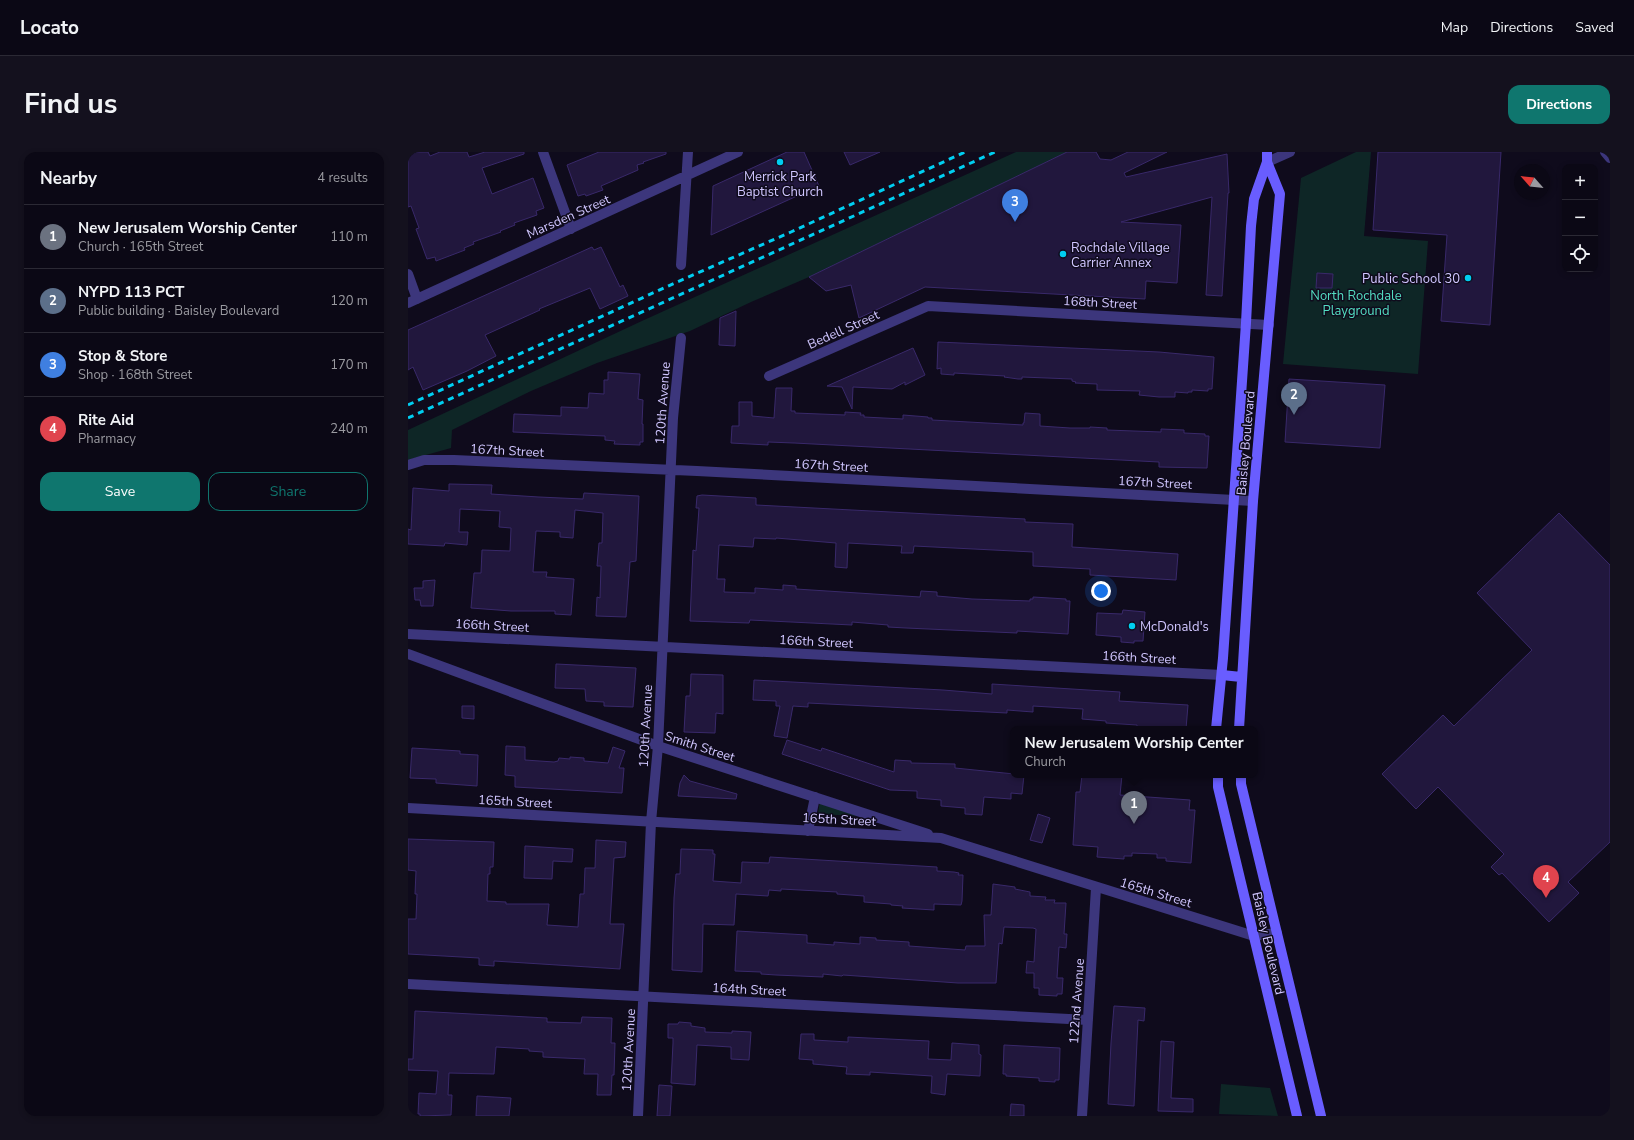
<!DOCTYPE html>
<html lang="en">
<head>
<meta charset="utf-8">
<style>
  :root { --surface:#0b0815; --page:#14111e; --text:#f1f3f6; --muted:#9a9aa0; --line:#2b2934; --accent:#0f766e }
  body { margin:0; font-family:"Nunito Sans",sans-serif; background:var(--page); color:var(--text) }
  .controls { position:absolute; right:12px; top:12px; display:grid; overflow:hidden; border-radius:8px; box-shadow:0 2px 6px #0003 }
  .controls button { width:36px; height:36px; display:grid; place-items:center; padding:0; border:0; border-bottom:1px solid var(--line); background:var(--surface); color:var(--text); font:20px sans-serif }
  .compass { position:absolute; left:1106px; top:12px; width:36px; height:36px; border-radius:50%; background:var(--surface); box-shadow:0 2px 6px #0003; rotate:297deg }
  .you { position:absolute; left:693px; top:439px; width:14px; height:14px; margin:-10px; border:3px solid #fff; border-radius:50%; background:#1a73e8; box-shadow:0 0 0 6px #1a73e833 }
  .badge { display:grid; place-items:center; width:26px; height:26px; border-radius:50%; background:var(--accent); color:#fff; font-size:13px; font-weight:700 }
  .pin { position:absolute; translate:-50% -33px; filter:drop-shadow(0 1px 2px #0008) }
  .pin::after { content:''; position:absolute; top:21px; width:14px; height:12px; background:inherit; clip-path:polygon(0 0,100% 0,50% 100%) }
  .popup { position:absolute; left:602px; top:574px; width:248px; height:52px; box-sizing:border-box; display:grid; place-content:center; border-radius:8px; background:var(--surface); filter:drop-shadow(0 1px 3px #0005); font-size:13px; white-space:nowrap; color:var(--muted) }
  .popup b { font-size:15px; color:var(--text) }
  .popup::after { content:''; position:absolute; left:50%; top:100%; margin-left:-8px; border:8px solid transparent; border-top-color:var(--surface) }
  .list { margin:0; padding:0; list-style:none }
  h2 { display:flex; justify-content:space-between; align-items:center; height:52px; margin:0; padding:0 16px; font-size:17px }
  h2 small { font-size:13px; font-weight:400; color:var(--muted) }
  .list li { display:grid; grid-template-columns:26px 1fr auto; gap:12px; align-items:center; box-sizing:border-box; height:64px; padding:0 16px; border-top:1px solid var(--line) }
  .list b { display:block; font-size:15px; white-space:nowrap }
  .list p { margin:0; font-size:13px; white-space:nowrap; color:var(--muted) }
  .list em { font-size:13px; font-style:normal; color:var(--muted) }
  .actions { display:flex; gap:8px; padding:12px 16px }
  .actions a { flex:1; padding:9px 0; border:1px solid var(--accent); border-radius:12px; text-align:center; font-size:14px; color:var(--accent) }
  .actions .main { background:var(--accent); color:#fff }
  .icon { flex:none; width:22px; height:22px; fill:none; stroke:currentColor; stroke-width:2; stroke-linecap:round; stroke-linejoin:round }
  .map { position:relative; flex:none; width:1202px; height:964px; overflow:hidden; border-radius:12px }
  header { display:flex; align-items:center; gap:24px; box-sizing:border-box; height:56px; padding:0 20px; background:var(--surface); border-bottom:1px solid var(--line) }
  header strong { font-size:19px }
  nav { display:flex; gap:22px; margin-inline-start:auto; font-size:14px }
  .intro { display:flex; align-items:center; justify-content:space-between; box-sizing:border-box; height:96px; padding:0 24px }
  h1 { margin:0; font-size:28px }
  .button { padding:10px 18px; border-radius:12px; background:var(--accent); color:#fff; font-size:14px; font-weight:700 }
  main { display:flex; gap:24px; padding:0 24px }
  aside { flex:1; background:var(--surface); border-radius:12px; box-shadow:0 2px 6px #0003 }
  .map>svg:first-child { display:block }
  .green { fill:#0e2626 }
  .building { fill:#21173d; stroke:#39296a }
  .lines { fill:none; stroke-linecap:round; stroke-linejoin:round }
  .street { stroke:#3c367c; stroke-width:10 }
  .secondary { stroke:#695dff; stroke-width:10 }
  .rail { stroke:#00cef1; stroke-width:3; stroke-dasharray:6 5; stroke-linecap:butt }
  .poi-dot { fill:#00cef1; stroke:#0f0b1c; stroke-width:1.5 }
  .labels { text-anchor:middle; stroke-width:3; stroke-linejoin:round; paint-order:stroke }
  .poi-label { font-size:13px; fill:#d0c6ff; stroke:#0f0b1c; text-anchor:start }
  .street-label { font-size:13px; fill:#d0c6ff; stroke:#0f0b1c }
  .park-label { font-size:13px; fill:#53dec2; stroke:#0f0b1c }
</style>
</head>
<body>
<header>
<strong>Locato</strong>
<nav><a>Map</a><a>Directions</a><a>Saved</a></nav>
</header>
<div class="intro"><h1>Find us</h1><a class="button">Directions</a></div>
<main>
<aside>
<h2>Nearby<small>4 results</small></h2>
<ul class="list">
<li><span class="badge" style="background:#6b7280">1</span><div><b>New Jerusalem Worship Center</b><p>Church · 165th Street</p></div><em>110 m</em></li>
<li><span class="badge" style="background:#5c6f8a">2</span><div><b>NYPD 113 PCT</b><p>Public building · Baisley Boulevard</p></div><em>120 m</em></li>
<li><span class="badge" style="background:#3f7fe0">3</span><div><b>Stop &amp; Store</b><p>Shop · 168th Street</p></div><em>170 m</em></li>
<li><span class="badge" style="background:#e0444e">4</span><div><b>Rite Aid</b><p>Pharmacy</p></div><em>240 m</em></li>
</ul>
<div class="actions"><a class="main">Save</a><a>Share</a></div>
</aside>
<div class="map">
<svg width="1202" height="964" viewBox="0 0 1202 964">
  <rect width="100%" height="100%" fill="#0f0b1c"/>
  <path class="green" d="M 608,0 L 659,0 L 401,125 L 343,150 L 282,179 L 189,211 L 123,239 L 44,278 L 43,296 L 0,308 L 0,278 L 236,168 Z
    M 948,0 L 963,0 L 956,84 L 1020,89 L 1010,222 L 875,212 L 893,26 Z
    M 412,648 L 450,662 L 449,664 L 410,662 Z
    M 813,932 L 862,936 L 870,964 L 811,962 Z"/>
  <path class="building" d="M 9,0 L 20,0 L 22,4 L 32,0 L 59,0 L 61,5 L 77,0 L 116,0 L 116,2 L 74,16 L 84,42 L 125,26 L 136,56 L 128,59 L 129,63 L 106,71 L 107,73 L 92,79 L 93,80 L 65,90 L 66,92 L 56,96 L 57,98 L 28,109 L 27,105 L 19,107 L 8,77 L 11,76 L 3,54 L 0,55 L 0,3 Z
    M 191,0 L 258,0 L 258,2 L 235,10 L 236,11 L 229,13 L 230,18 L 193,34 L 195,38 L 178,44 L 177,42 L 170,44 L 159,13 Z
    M 379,0 L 396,0 L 411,34 L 303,83 L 305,34 Z
    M 436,0 L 472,0 L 442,13 Z
    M 659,0 L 688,0 L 692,7 L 703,8 L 720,0 L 759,0 L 716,21 L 718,25 L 819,2 L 821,41 L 820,41 L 814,144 L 798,143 L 804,45 L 713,70 L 773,73 L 769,131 L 738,129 L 737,147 L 517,135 L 451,166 L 443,133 L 418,139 L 401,125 Z
    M 970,0 L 1093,0 L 1082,173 L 1033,169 L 1039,83 L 965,78 Z
    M 184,95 L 186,98 L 193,95 L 212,135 L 215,133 L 220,144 L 192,157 L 182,136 L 131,157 L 132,158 L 77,183 L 88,204 L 59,219 L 15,238 L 5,215 L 0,218 L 0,178 Z
    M 909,121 L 925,122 L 924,136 L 908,136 Z
    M 328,159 L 327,194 L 311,193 L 312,166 Z
    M 530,190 L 751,200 L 806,205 L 804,237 L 800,237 L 800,239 L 784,238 L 784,240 L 780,240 L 780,241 L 767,240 L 767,245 L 751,245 L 731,243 L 732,239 L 689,238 L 689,232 L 667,231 L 668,230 L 664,229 L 664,227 L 614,225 L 614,227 L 610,227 L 596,225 L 597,224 L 546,221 L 546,223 L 533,222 L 533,216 L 529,217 Z
    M 505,196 L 517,223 L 497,233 L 497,230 L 484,237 L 445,235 L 444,257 L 434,235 L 419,234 Z
    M 200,220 L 232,222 L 230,247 L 235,248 L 234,272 L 235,272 L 235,290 L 232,290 L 232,293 L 206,292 L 207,289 L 197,288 L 197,284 L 105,280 L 106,262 L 153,264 L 153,255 L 180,256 L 181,241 L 196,242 L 196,228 L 200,228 Z
    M 881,227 L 977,233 L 972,296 L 877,290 Z
    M 368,236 L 384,236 L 383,259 L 387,259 L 387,261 L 437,263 L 437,260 L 453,261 L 452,263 L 456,263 L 456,265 L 495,267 L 495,263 L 520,265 L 520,266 L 524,266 L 524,268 L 615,273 L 615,271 L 616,271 L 617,261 L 632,262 L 632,274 L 662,276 L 682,276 L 682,275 L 699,276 L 699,278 L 753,280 L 753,277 L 776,278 L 776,281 L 797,282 L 797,284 L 801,284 L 799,316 L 751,315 L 751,310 L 386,291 L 360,290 L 360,293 L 323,291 L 324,274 L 331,274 L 331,250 L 344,250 L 344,264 L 366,266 Z
    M 41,332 L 84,333 L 83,342 L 131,345 L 175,347 L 176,341 L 231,344 L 228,409 L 222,410 L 218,465 L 188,464 L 189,445 L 192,446 L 193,414 L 189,414 L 191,391 L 194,391 L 195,361 L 167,358 L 165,386 L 152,385 L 152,380 L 128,379 L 125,420 L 139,420 L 138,425 L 166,427 L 163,463 L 147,462 L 147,459 L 103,459 L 63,456 L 66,421 L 73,421 L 74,398 L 102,399 L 103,376 L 91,375 L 92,359 L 52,357 L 51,380 L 60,380 L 59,393 L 37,391 L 36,394 L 0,392 L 0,377 L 3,378 L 5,336 L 41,339 Z
    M 294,343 L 348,346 L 348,353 L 617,367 L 617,370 L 665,372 L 664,395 L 770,402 L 768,428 L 682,423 L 682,417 L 625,414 L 625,400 L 506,394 L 505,401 L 493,401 L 494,394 L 440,391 L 439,416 L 427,415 L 428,391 L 368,386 L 368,387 L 346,386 L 345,395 L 311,393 L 309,427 L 317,427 L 316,440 L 347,441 L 347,436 L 375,438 L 375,433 L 388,434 L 388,437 L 512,445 L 513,439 L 529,440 L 529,444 L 564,447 L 622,449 L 622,447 L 625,447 L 625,445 L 658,447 L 658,449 L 662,449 L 660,482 L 609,479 L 609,481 L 498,476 L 480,475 L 480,473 L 444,470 L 444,473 L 342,468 L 341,471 L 282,469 L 285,398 L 288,399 L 291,356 L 288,356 L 289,344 Z
    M 1151,361 L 1202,413 L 1202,690 L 1160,730 L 1171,741 L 1141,770 L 1094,721 L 1091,723 L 1083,715 L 1096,702 L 1030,635 L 1008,657 L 974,622 L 1035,563 L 1046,574 L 1124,498 L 1069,441 Z
    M 27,428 L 25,454 L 13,454 L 12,448 L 7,448 L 6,436 L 15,436 L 15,429 Z
    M 715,458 L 737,460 L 735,489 L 726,489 L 726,491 L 713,490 L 713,485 L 688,483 L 689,461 L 714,462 Z
    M 148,512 L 228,516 L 225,555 L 196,554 L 196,550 L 178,549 L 177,537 L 147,536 Z
    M 283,522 L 315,523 L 315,562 L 308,561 L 307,581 L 276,580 L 278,544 L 282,544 Z
    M 346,528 L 535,538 L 584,542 L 584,532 L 712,540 L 711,549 L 780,553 L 778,577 L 729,577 L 729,573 L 698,571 L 698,569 L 674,567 L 675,557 L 625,554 L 625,560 L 599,558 L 599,561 L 400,551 L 400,555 L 385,554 L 379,586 L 366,584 L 372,554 L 368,554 L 368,549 L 345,548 Z
    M 54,554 L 66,554 L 66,567 L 54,566 Z
    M 379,588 L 413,599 L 414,596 L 486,620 L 487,608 L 503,609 L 503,611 L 547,612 L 547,616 L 616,623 L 614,642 L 603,641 L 603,647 L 576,645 L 574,663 L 557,662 L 557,656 L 533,654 L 533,648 L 509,646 L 509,639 L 482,638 L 374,602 Z
    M 98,594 L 117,595 L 117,608 L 146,610 L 150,609 L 151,606 L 162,607 L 162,605 L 176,606 L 176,609 L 200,611 L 205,595 L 217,599 L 211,616 L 216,616 L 214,641 L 107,635 L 107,624 L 97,623 Z
    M 4,596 L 52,599 L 52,602 L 70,603 L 69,634 L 28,631 L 28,627 L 27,627 L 2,626 Z
    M 276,623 L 282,629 L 329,642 L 328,647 L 270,644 L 272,631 Z
    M 674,623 L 714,623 L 712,643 L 782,648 L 781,658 L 787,658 L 783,711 L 758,709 L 758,706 L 749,706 L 749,702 L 724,701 L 724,704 L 716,704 L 716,707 L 689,705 L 690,695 L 665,693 L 668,640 L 672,640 Z
    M 630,662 L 642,666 L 634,691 L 622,688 Z
    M 0,687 L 86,690 L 85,715 L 82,715 L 82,722 L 80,722 L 79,749 L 98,750 L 98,752 L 141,752 L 139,773 L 170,775 L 172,742 L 176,742 L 177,716 L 187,716 L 188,688 L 218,690 L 217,705 L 206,706 L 202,772 L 216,772 L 212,817 L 86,809 L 86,814 L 71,813 L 71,806 L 0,802 L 0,767 L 8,767 L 9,742 L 7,742 L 8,719 L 0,718 Z
    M 117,694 L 165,697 L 164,710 L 145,709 L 144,727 L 116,726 Z
    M 273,697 L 305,698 L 305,702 L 307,702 L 305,729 L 333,731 L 334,710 L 361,711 L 362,705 L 529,715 L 529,719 L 546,720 L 551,721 L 550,723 L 555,723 L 554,749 L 553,753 L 526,752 L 526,758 L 494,756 L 495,754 L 483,753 L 483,752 L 456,750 L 456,744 L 429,742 L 429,740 L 373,737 L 373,739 L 361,738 L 360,744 L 328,742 L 326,773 L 295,772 L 294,820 L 264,818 L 266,746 L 268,722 L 272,722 Z
    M 585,732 L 607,735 L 607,737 L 622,740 L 622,744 L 638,745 L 637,748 L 647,748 L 646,751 L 658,751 L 656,782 L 659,782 L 658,796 L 651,795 L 649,826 L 655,826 L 654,842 L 649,842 L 649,844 L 631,843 L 631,836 L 626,836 L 626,821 L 618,821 L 619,809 L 626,810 L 628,777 L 625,776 L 596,775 L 594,792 L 591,791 L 588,831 L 550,831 L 435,823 L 434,824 L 415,822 L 415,825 L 368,823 L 353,822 L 353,820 L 327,819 L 329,779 L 399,783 L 399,791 L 426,793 L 426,790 L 452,792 L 452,785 L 468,786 L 468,788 L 501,790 L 501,794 L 557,798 L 558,794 L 577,794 L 576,763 L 583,763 Z
    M 706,854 L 737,856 L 736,869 L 730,868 L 726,954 L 700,952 L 703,891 Z
    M 7,859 L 139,866 L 139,870 L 173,871 L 174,865 L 204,866 L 203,891 L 207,891 L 206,923 L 204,923 L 203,943 L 189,943 L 190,922 L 176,922 L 177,907 L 135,905 L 135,900 L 121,899 L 121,897 L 88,895 L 86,922 L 41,921 L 40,943 L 44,943 L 43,963 L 12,964 L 12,962 L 10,962 L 11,941 L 28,942 L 30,919 L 0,918 L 0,907 L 5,907 Z
    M 271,870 L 283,871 L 283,874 L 297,876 L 297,880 L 324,881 L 324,879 L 343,880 L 341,908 L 323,907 L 323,895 L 289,893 L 287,933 L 263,931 L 265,891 L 265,886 L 260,886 L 260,872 L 270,872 Z
    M 393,882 L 406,882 L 406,888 L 440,890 L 440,885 L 521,889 L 520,907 L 543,908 L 544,891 L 571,893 L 571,902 L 573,903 L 572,924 L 539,922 L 537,943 L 523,941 L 524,924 L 462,920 L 462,923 L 438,922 L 439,915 L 405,912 L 405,908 L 391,907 Z
    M 753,889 L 766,890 L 763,946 L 785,947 L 785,960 L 750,959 Z
    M 596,893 L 652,896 L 651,928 L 647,928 L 647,930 L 631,929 L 631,926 L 598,924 L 598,922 L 595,922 Z
    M 251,933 L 264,934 L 262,964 L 249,964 Z
    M 69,944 L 103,946 L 101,964 L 68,964 Z
    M 603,952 L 616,953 L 616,964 L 602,964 Z"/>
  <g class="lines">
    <path class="street" d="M 135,0 L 163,77
      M 1197,0 L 1202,6
      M 859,10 L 882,0
      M 273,113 L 280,0
      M 0,122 L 9,147
      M 0,151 L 330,0
      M 361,224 L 520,154 L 861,173
      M 0,313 L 16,308 L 46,308 L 289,319 L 845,349
      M 0,482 L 814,523
      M 0,502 L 250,594 L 520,682
      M 0,656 L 533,686 L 846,784 L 869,781
      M 400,679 L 407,645
      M 0,832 L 680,868
      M 230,964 L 243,670 L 250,594 L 265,266 L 273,186
      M 674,964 L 688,736"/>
    <path class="secondary" d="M 814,523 L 833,525
      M 808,577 L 815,506 L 838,171 L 843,74 L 846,47 L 859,10
      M 831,577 L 845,349 L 872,42 L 859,10 L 859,0
      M 810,623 L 810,635 L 889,964
      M 833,623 L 833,632 L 913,964"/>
    <path class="rail" d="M 0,253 L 269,130 L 383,80 L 557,0
      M 0,266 L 587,0"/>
  </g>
  <g class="poi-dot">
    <circle cx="372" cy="10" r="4"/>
    <circle cx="655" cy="102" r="4"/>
    <circle cx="1060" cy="126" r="4"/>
    <circle cx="724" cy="474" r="4"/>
  </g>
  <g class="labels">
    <g class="poi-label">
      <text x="372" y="29" text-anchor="middle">Merrick Park<tspan x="372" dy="15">Baptist Church</tspan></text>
      <text x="663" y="100">Rochdale Village<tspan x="663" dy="15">Carrier Annex</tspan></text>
      <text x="1052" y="131" text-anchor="end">Public School 30</text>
      <text x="732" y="479">McDonald's</text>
    </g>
    <g class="street-label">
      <text transform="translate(160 64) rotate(-24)" y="5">Marsden Street</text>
      <text transform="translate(692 150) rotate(3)" y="5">168th Street</text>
      <text transform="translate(435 177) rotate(-24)" y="5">Bedell Street</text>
      <text transform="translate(254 251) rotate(-86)" y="5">120th Avenue</text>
      <text transform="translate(837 291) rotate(-85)" y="5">Baisley Boulevard</text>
      <text transform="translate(99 298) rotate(3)" y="5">167th Street</text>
      <text transform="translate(423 313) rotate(3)" y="5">167th Street</text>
      <text transform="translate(747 330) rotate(3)" y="5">167th Street</text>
      <text transform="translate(84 473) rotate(3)" y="5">166th Street</text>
      <text transform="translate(408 489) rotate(3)" y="5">166th Street</text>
      <text transform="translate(731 505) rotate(3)" y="5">166th Street</text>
      <text transform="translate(237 574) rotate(-87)" y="5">120th Avenue</text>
      <text transform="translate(292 594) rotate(18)" y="5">Smith Street</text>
      <text transform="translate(107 649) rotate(3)" y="5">165th Street</text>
      <text transform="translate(431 667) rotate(3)" y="5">165th Street</text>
      <text transform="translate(748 740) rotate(17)" y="5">165th Street</text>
      <text transform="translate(861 791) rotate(77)" y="5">Baisley Boulevard</text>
      <text transform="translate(341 837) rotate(3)" y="5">164th Street</text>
      <text transform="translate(668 849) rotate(-86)" y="5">122nd Avenue</text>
      <text transform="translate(220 898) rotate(-87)" y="5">120th Avenue</text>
    </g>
    <g class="park-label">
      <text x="948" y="148">North Rochdale<tspan x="948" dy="15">Playground</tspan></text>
    </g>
  </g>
</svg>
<div class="controls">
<button>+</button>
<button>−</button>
<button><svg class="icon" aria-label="locate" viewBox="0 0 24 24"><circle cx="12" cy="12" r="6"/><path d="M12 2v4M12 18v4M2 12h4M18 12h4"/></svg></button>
</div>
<svg class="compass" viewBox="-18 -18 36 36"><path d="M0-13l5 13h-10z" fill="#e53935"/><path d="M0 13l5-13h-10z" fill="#9a9aa0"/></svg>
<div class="you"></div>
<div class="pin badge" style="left:726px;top:672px;background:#6b7280">1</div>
<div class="popup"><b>New Jerusalem Worship Center</b>Church</div>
<div class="pin badge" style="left:886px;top:263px;background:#5c6f8a">2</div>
<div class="pin badge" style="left:607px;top:70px;background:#3f7fe0">3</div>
<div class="pin badge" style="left:1138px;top:746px;background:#e0444e">4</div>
</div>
</main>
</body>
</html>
